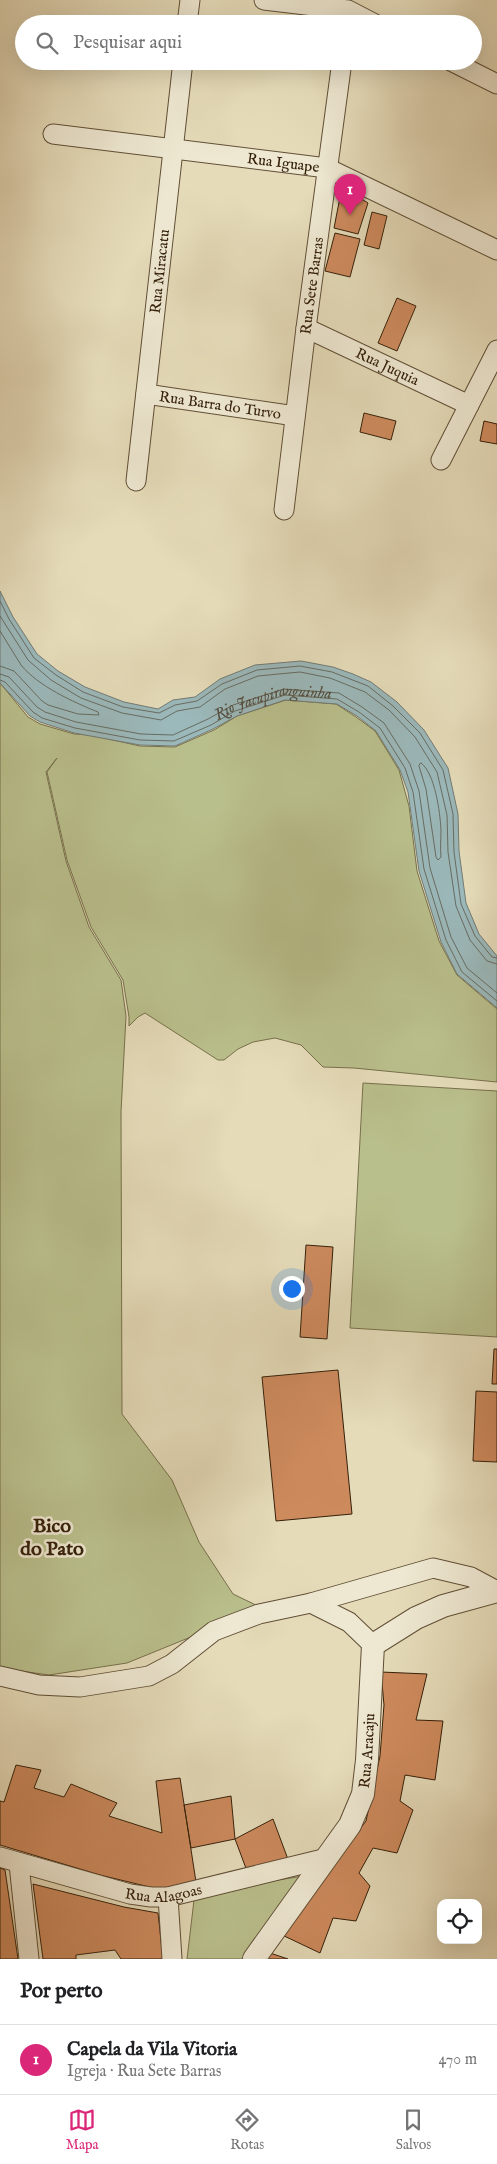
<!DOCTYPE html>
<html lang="pt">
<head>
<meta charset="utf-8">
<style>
  :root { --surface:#fff; --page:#f6f6f6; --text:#202124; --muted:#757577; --line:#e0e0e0; --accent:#db2777 }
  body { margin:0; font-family:"IM FELL English",serif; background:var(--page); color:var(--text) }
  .controls { position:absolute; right:15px; bottom:15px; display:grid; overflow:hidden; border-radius:10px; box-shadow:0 5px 20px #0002 }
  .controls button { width:45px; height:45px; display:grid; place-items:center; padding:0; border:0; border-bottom:1px solid var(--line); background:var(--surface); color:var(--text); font:25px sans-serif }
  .you { position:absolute; left:291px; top:1288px; width:18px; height:18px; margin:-12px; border:4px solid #fff; border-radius:50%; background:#1a73e8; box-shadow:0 0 0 8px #1a73e833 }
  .badge { display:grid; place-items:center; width:32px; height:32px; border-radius:50%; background:var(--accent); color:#fff; font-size:16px; font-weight:700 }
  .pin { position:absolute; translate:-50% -41px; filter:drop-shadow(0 1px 2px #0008) }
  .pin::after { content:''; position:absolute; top:26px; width:18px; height:15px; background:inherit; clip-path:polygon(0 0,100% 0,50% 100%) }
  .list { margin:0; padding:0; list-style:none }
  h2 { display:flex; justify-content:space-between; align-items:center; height:65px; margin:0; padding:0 20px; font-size:21px }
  h2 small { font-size:16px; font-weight:400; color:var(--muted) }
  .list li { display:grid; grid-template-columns:32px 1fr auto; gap:15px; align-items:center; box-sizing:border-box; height:70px; padding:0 20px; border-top:1px solid var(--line) }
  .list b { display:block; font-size:19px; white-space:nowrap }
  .list p { margin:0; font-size:16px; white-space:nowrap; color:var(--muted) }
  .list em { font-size:16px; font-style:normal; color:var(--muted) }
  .icon { flex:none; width:28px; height:28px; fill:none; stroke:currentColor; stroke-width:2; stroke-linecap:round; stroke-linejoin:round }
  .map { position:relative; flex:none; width:497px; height:1959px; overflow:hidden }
  .search { position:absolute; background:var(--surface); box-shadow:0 5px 20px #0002; left:15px; right:15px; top:15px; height:55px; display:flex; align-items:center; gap:12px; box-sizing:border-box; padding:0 18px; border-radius:28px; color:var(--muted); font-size:19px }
  .sheet { height:135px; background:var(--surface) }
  nav { display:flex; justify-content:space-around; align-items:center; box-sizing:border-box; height:70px; border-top:1px solid var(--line); background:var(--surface); font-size:14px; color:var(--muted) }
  nav a { display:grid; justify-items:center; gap:2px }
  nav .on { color:var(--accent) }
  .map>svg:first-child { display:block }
  .green { fill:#b9bf8c; stroke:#77704b }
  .water { fill:#9bb8ba; stroke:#727b74 }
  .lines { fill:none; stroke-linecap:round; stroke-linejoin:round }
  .shore { stroke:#686c62; stroke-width:1 }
  .building { fill:#cd8a5d; stroke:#35200a }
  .minor-casing { stroke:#614f36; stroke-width:21 }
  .tertiary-casing { stroke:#614f36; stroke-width:24 }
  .minor { stroke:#eee8d2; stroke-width:19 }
  .tertiary { stroke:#eee8d2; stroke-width:22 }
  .labels { text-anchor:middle; stroke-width:5; stroke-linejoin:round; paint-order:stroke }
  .street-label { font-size:15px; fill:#35200a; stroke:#eee8d2 }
  .water-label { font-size:16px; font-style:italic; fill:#544e3f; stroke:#eee8d2 }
  .district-label { font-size:20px; font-weight:bold; fill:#35200a; stroke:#eee8d2 }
</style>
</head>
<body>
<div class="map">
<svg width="497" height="1959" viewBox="0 0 497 1959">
  <rect width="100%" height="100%" fill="#e5dbb9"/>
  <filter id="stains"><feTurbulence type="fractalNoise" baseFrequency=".004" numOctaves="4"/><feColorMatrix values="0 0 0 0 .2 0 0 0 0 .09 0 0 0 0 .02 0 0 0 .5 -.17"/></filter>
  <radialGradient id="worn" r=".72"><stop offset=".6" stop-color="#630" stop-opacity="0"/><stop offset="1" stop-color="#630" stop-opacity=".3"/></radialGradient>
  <path class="green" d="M 0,683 L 28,717 L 40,724 L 74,734 L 90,735 L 140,746 L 175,747 L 214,730 L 237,716 L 286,700 L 336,704 L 356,717 L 375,731 L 399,770 L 409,806 L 417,871 L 439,941 L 457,975 L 497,1009 L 497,1082 L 354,1068 L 323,1067 L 301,1045 L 275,1038 L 253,1042 L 238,1049 L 224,1060 L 218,1060 L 145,1013 L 138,1017 L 129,1026 L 129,1017 L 123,980 L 91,927 L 67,860 L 47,772 L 57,758 L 46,772 L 66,861 L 89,927 L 121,980 L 126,1016 L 121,1112 L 122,1414 L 172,1480 L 199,1542 L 233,1594 L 262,1608 L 127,1663 L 49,1675 L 0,1668 Z
    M 363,1083 L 497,1091 L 497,1337 L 350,1328 Z
    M 303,1876 L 244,1959 L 187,1959 L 194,1900 L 222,1889 Z"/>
  <path class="water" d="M 0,591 L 13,617 L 37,654 L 58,671 L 85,687 L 124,702 L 158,709 L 173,700 L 195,697 L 220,679 L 255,665 L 301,661 L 333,667 L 353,674 L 371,682 L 397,702 L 424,730 L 448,768 L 458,814 L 459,851 L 466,903 L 479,934 L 497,956 L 497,1008 L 457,974 L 441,942 L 419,871 L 408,792 L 400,770 L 376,731 L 357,716 L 337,704 L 285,700 L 237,716 L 213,729 L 175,746 L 140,745 L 74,733 L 40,722 L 30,716 L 0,683 Z"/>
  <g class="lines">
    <g class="shore">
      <path d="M 0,601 L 9,619 L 34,658 L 56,675 L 83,692 L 123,707 L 159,713 L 175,705 L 197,701 L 222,684 L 257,670 L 300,666 L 332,672 L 368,686 L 393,706 L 420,733 L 443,770 L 453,814 L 454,852 L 461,904 L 475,936 L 492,957 L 497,958"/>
      <path d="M 0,616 L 28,660 L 51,680 L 81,698 L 122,713 L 161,720 L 177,711 L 200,707 L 225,689 L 258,676 L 289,673 L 300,672 L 330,678 L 365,692 L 389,710 L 415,737 L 437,772 L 447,815 L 448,852 L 456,906 L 470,940 L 487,961 L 497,964"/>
      <path d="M 0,631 C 7,642 14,654 21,665 C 38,686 73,702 98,712 L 99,715 L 78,714 L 48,705 L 42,701 L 14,671 L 0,666"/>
      <path id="s1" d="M 0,674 L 9,677 L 37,707 L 45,712 L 76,722 L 141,734 L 173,735 L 208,719 L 233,705 L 284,689 L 339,693 L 362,707 L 384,723 L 410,764 L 419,791 L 430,868 L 451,937 L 467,968 L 497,993"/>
      <path d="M 0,680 L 5,682 L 33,712 L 42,718 L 75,728 L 140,740 L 174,741 L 211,725 L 235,711 L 285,695 L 337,699 L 359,712 L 380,728 L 405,768 L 413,792 L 424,869 L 446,940 L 462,972 L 497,1001"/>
      <path d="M 421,763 C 435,773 440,812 441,830 C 441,839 440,848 441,857 L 438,860 L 436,857 L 426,789 L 419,766 Z"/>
    </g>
  </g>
  <path class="building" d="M 342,187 L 368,203 L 358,234 L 334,228 Z
    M 372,212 L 387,216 L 379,249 L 364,245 Z
    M 335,233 L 360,239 L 350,277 L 325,271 Z
    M 397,298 L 416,306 L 397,351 L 378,343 Z
    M 364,413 L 396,421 L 391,440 L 360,432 Z
    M 484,421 L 497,424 L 497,444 L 480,441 Z
    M 306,1245 L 333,1247 L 327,1339 L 300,1337 Z
    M 494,1349 L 497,1349 L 497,1384 L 492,1384 Z
    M 338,1370 L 352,1514 L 276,1521 L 262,1377 Z
    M 476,1391 L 497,1392 L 497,1462 L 473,1461 Z
    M 381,1672 L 427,1674 L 416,1720 L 443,1721 L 435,1780 L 405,1775 L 400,1801 L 413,1810 L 397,1853 L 373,1848 L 359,1873 L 370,1886 L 356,1921 L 333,1918 L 320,1953 L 280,1934 L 366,1821 L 380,1756 L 384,1705 Z
    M 16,1765 L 41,1770 L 34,1788 L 64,1797 L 71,1784 L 117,1803 L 109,1816 L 162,1833 L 156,1781 L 180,1778 L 196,1882 L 166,1891 L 100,1875 L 0,1845 L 0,1801 L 4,1802 Z
    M 231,1796 L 235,1839 L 191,1848 L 184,1805 Z
    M 273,1819 L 289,1862 L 247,1871 L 235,1839 Z
    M 0,1868 L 5,1870 L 18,1959 L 0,1959 Z
    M 33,1884 L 124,1907 L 158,1913 L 163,1959 L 121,1959 L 115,1950 L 76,1955 L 76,1959 L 43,1959 Z
    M 270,1953 L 288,1959 L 267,1959 Z"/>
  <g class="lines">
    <g class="minor-casing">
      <g id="minor">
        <path d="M 264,0 L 348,10 L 375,24"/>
        <path d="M 187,24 L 190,0"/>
        <path d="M 451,61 L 497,84"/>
        <path id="s2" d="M 53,134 L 327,168 L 497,250"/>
        <path id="s3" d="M 306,328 L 469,405"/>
        <path id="s4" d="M 146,394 L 295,416"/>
        <path d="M 441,460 L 497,350"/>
        <path id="s5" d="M 136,481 L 183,61"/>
        <path id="s6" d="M 284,510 L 306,328 L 342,61"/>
        <path d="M 311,1603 L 349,1622 L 373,1645"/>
        <path d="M 0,1676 L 39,1685 L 80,1687 L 149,1676 L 172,1664 L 214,1631 L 259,1614 L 311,1603 L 433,1568 L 471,1577 L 497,1591"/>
        <path id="s7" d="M 0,1857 L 130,1894 L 151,1897 L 168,1897 L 327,1858"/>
        <path d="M 19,1864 L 29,1959"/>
        <path d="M 168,1897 L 172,1959"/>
      </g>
    </g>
    <g class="tertiary-casing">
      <g id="tertiary">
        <path id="s8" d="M 254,1959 L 350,1825 L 363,1794 L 367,1760 L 373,1645 L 416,1618 L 443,1606 L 497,1591"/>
      </g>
    </g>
    <use href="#minor" class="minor"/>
    <use href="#tertiary" class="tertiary"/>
  </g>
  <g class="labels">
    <g class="street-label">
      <text dy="5" stroke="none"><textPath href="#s2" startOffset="232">Rua Iguape</textPath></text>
      <text dy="5" stroke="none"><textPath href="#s5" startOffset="211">Rua Miracatu</textPath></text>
      <text dy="5" stroke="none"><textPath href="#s6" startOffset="226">Rua Sete Barras</textPath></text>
      <text dy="5" stroke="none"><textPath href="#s3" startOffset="90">Rua Juquia</textPath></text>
      <text dy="5" stroke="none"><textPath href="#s4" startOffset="75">Rua Barra do Turvo</textPath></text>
      <text dy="5" stroke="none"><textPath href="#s8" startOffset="242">Rua Aracaju</textPath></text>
      <text dy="5" stroke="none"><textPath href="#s7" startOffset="169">Rua Alagoas</textPath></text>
    </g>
    <g class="water-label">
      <text dy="6" stroke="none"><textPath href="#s1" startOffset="298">Rio Jacupiranguinha</textPath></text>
    </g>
    <g class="district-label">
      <text x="52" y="1532">Bico<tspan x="52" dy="23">do Pato</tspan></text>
    </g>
  </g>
  <rect width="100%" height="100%" filter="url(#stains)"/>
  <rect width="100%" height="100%" fill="url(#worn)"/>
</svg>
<div class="controls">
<button><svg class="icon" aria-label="locate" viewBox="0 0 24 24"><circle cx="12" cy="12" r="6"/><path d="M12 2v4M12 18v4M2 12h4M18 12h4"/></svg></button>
</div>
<div class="you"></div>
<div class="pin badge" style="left:350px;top:215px">1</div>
<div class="search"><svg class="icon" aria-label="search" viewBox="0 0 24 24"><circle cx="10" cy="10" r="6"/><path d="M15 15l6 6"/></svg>Pesquisar aqui</div>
</div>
<section class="sheet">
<h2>Por perto<small></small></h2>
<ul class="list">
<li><span class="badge">1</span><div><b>Capela da Vila Vitoria</b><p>Igreja · Rua Sete Barras</p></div><em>470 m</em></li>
</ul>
</section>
<nav>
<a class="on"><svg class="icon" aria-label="map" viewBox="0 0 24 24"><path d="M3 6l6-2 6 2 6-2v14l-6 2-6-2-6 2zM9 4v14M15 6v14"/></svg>Mapa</a>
<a><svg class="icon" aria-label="directions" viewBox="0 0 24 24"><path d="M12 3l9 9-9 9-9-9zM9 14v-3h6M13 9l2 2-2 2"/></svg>Rotas</a>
<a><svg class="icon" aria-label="saved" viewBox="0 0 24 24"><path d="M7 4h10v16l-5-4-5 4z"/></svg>Salvos</a>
</nav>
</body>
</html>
